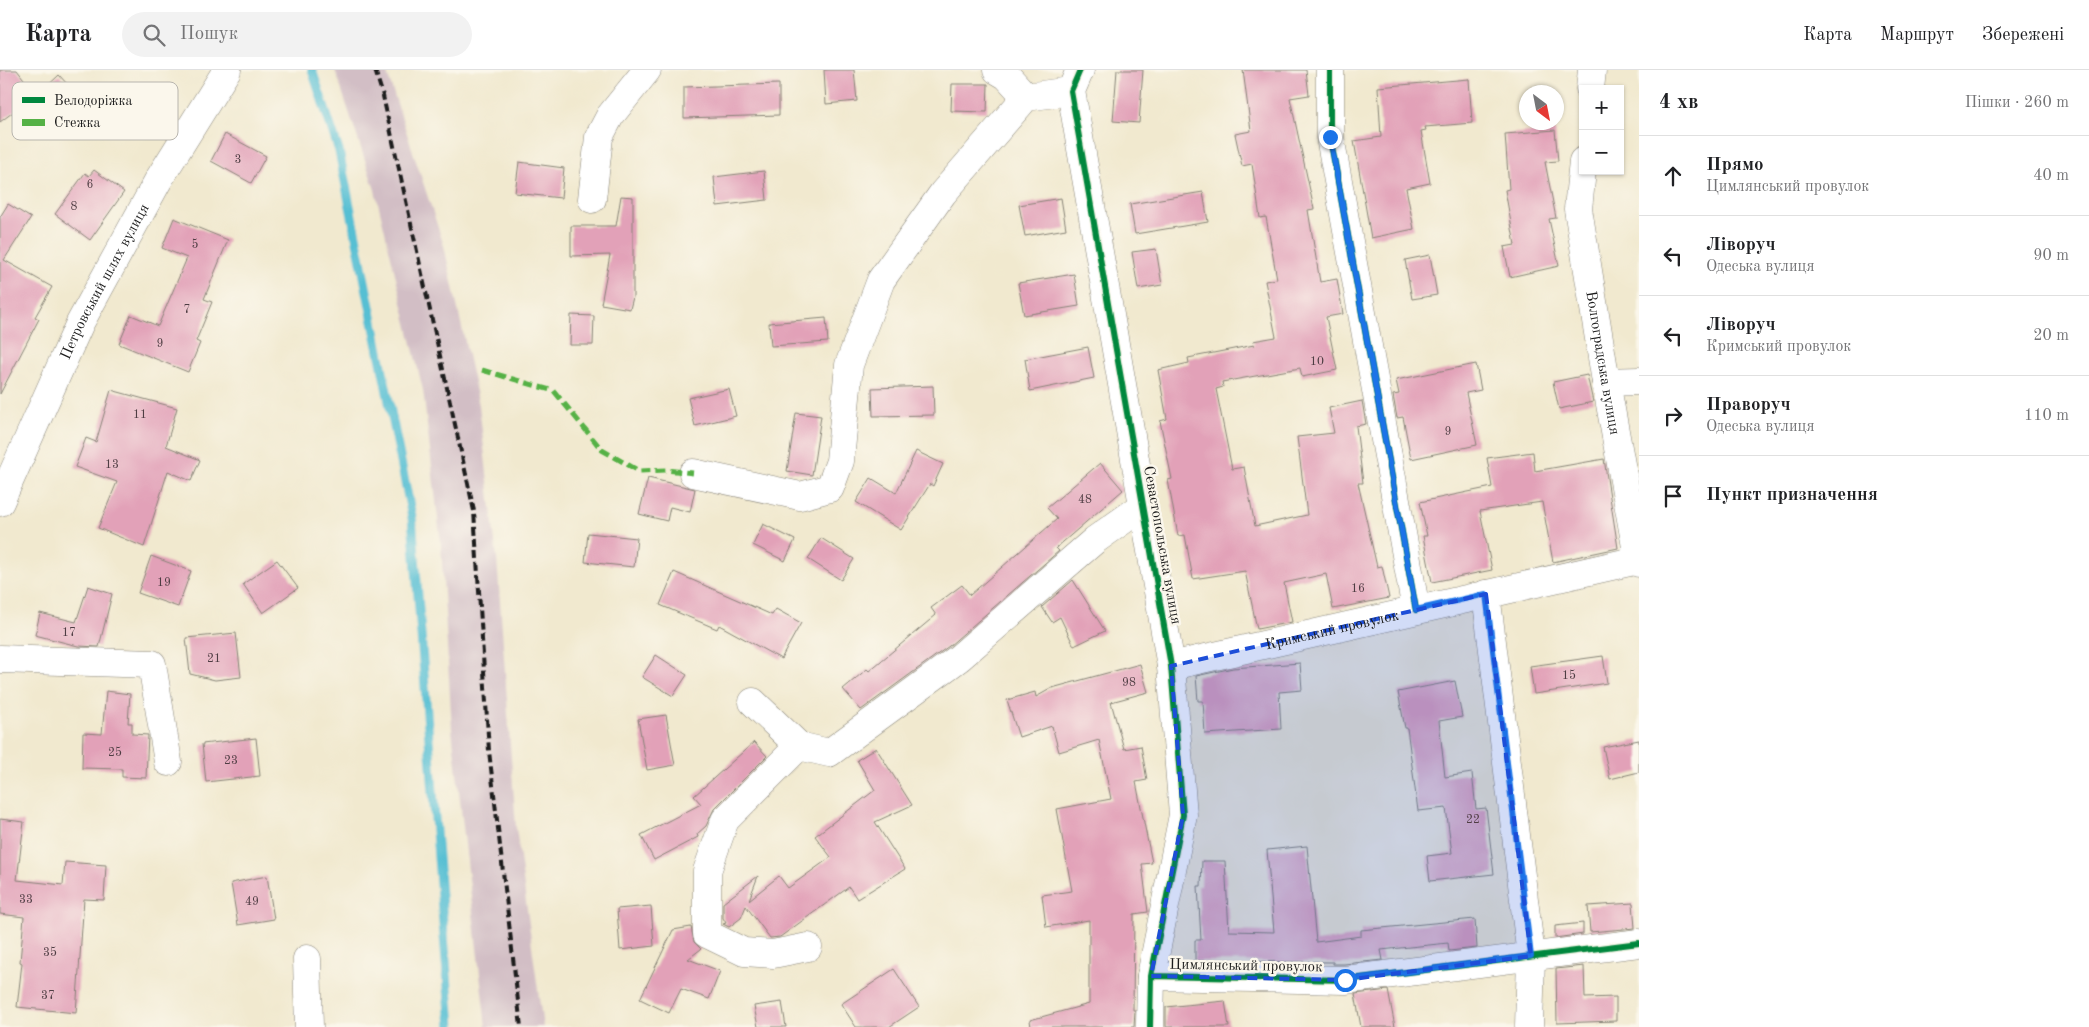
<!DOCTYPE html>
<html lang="uk">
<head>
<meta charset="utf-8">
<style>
  :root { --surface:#fff; --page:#f2f2f2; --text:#202124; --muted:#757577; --line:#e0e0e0 }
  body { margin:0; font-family:"Old Standard TT",serif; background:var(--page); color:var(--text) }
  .controls { position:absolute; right:15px; top:15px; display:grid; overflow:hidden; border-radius:0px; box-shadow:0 1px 4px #0004 }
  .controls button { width:45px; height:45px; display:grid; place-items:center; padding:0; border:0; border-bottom:1px solid var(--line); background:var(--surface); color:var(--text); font:25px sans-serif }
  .compass { position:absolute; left:1519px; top:15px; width:45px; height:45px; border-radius:50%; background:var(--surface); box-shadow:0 1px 4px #0004; rotate:148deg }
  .stop { position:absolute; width:15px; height:15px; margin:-11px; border:4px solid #1a73e8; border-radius:50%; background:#fff }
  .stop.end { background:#1a73e8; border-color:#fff; box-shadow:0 1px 5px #0008 }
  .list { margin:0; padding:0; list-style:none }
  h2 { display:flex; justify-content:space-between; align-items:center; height:65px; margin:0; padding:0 20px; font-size:21px }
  h2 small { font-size:16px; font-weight:400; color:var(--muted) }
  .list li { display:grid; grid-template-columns:32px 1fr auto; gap:15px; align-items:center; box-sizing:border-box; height:80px; padding:0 20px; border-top:1px solid var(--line) }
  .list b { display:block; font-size:19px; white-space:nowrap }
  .list p { margin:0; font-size:16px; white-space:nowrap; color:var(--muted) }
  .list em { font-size:16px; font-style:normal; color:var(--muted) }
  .icon { flex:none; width:28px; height:28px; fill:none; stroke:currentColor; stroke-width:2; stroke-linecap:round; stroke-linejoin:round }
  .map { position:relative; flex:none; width:1639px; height:957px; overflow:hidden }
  header { display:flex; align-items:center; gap:30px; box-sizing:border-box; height:70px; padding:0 25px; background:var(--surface); border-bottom:1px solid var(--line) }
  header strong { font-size:24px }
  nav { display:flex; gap:28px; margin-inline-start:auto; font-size:18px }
  .search { width:350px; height:45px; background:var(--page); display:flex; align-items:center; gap:12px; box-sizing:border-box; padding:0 18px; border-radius:28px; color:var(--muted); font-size:19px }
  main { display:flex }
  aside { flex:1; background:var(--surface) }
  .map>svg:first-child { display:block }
  .industrial { fill:#d2bec5 }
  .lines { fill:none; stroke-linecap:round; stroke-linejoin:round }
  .stream { stroke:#56bfd3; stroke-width:9 }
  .building { fill:#e2a1b8 }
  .minor-casing { stroke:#868276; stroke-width:29 }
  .minor { stroke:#fff; stroke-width:28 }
  .rail { stroke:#1c1c1c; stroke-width:4; stroke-dasharray:8 4; stroke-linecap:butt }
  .quiet { stroke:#55b145; stroke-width:5; stroke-dasharray:10 5; stroke-linecap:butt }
  .cycleway-casing { stroke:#fbf7ec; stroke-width:9 }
  .cycleway { stroke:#00873e; stroke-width:6 }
  .route { stroke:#1a73e8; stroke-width:6 }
  .marked { fill:#1d4ed8; fill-opacity:0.2; stroke:#1d4ed8; stroke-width:4; stroke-dasharray:10 6; stroke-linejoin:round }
  .labels { text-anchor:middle; stroke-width:5; stroke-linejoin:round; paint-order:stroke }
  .number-label { font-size:12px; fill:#4e3d43 }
  .street-label { font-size:15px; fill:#1c1c1c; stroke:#fbf7ec }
  .key { fill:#fbf7ec; stroke:#b8b5ae; stroke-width:1 }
  .key-label { font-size:14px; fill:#1c1c1c }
</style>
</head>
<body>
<header>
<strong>Карта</strong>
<div class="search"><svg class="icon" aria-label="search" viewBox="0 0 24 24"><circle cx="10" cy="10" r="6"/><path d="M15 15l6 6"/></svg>Пошук</div>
<nav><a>Карта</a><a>Маршрут</a><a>Збережені</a></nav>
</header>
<main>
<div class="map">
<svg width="1639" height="957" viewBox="0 0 1639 957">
  <rect width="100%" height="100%" fill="#fbf7ec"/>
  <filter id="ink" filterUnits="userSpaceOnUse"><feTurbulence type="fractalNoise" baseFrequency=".02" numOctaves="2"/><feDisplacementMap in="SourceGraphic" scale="10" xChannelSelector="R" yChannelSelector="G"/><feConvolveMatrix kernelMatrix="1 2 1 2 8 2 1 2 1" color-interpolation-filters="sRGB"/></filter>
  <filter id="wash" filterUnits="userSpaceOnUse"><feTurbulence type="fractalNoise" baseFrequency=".0096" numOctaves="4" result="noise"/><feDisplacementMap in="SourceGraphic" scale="20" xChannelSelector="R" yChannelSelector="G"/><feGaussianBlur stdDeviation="1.12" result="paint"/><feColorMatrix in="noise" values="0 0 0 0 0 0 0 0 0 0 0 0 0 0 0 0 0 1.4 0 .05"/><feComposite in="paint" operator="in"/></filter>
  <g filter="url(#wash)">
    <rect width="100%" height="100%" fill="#f1e9cf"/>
    <path class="industrial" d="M 335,0 L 386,0 L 444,176 L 479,335 L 497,489 L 516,758 L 543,957 L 486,957 L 452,660 L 441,474 L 423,320 L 375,120 Z"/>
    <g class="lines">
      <path class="stream" d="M 312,0 L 339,81 L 412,447 L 451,957"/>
    </g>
    <g id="blocks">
      <path class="building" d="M 0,0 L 17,0 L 36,25 L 0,52 Z
        M 824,0 L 854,0 L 857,31 L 826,34 Z
        M 1117,0 L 1143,0 L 1139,53 L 1113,51 Z
        M 1243,0 L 1306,0 L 1309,25 L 1290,28 L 1314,139 L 1308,140 L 1320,212 L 1337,209 L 1343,244 L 1326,247 L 1337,300 L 1302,307 L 1300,298 L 1222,312 L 1223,317 L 1216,319 L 1232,399 L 1244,397 L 1255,456 L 1307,445 L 1297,367 L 1334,363 L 1329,338 L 1362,331 L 1366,354 L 1356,356 L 1363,413 L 1358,413 L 1377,497 L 1382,496 L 1389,528 L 1333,539 L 1326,504 L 1284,513 L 1292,552 L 1257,559 L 1245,501 L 1193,509 L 1185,465 L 1178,466 L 1168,410 L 1172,409 L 1160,351 L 1167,349 L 1158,300 L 1189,293 L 1188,288 L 1254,275 L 1253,271 L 1276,267 L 1265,211 L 1277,209 L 1266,147 L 1260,148 L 1252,94 L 1242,96 L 1235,64 L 1251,61 Z
        M 59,5 L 77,25 L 59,42 L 41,22 Z
        M 1469,9 L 1472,53 L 1425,57 L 1426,60 L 1421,61 L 1430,113 L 1406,118 L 1414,159 L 1371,168 L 1354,71 L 1381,67 L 1378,17 Z
        M 779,14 L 779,45 L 684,48 L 684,17 Z
        M 952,14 L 988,14 L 987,42 L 951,41 Z
        M 1555,60 L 1558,91 L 1545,92 L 1556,148 L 1549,149 L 1559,196 L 1510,207 L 1504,177 L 1515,175 L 1505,120 L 1509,119 L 1505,64 Z
        M 225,64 L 266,86 L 251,113 L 211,91 Z
        M 519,92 L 564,98 L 561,128 L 515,123 Z
        M 94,100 L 124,122 L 90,170 L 55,144 L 85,103 L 89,106 Z
        M 764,101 L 767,130 L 717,136 L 714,107 Z
        M 1203,122 L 1208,152 L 1135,164 L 1130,134 Z
        M 621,126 L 633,127 L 633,227 L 630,239 L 601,234 L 610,185 L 571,186 L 571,156 L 616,156 Z
        M 1061,128 L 1066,159 L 1025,166 L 1019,135 Z
        M 8,134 L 31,148 L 4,190 L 52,217 L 35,247 L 39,249 L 0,324 L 0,147 Z
        M 174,148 L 228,170 L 204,229 L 212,232 L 196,271 L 200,273 L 188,302 L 119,274 L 131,245 L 158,256 L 187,188 L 162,178 Z
        M 1156,179 L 1162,215 L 1138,219 L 1132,182 Z
        M 1430,185 L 1437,225 L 1412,229 L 1405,190 Z
        M 1074,204 L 1079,236 L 1024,245 L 1018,213 Z
        M 571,245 L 594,246 L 593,275 L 570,275 Z
        M 826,248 L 828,272 L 771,276 L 769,253 Z
        M 1088,277 L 1094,308 L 1030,321 L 1025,289 Z
        M 1476,294 L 1481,320 L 1466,323 L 1477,375 L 1411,389 L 1403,347 L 1397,348 L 1393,325 L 1399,324 L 1396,310 Z
        M 1587,305 L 1593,332 L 1559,339 L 1553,312 Z
        M 933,316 L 934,345 L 873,346 L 872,318 Z
        M 729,319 L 736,346 L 695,356 L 688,328 Z
        M 111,320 L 177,338 L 166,376 L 200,390 L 191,411 L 168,401 L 144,477 L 98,458 L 117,412 L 75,397 L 86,368 L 96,372 Z
        M 796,343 L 821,346 L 812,405 L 787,401 Z
        M 916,381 L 943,394 L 933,416 L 930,414 L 901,460 L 856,432 L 871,408 L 896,423 Z
        M 1533,382 L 1535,401 L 1604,389 L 1618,478 L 1553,492 L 1542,432 L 1480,441 L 1492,500 L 1432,512 L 1423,466 L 1427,466 L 1420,432 L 1492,417 L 1487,388 Z
        M 1100,393 L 1123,420 L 1056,478 L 1059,481 L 949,576 L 861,640 L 843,619 L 867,599 L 869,601 L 936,545 L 931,538 L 962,515 L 970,525 L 1057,449 L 1047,438 Z
        M 648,408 L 695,419 L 690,442 L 670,437 L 667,451 L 639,444 Z
        M 763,454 L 795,470 L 785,491 L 753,475 Z
        M 588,463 L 637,468 L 634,497 L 585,492 Z
        M 821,468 L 854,489 L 841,510 L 808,489 Z
        M 151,486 L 191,501 L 178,537 L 138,523 Z
        M 277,490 L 298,518 L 263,543 L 243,514 Z
        M 674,502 L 772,545 L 776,539 L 801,553 L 781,589 L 719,555 L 717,559 L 660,535 Z
        M 1073,510 L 1105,561 L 1074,576 L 1060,547 L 1052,552 L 1042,537 Z
        M 88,516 L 112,524 L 99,577 L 78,576 L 35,565 L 40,543 L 76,552 Z
        M 236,563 L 241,607 L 215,610 L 190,604 L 186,568 Z
        M 656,585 L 687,605 L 673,626 L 642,607 Z
        M 1603,586 L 1607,613 L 1534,624 L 1530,596 Z
        M 1300,593 L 1302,620 L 1279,622 L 1281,659 L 1205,664 L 1203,631 L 1198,631 L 1196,606 L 1233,598 Z
        M 1140,594 L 1148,622 L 1111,632 L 1124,679 L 1141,676 L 1147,710 L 1136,712 L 1152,793 L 1142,794 L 1148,842 L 1134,844 L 1133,940 L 1135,940 L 1134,957 L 1031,957 L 1030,950 L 1089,934 L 1089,850 L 1046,857 L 1042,825 L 1072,821 L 1057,739 L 1111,729 L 1099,670 L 1059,682 L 1052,656 L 1019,667 L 1007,630 L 1035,622 L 1036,627 L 1052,618 Z
        M 1455,611 L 1462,647 L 1439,651 L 1445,707 L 1472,703 L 1476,739 L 1486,738 L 1494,804 L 1430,811 L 1427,786 L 1452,783 L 1446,738 L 1418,741 L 1407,658 L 1405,658 L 1398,622 Z
        M 106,621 L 130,624 L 128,653 L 132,653 L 132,664 L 148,665 L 146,708 L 122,707 L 122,699 L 82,698 L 83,663 L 102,664 Z
        M 666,645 L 675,695 L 647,700 L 638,649 Z
        M 256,668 L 260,706 L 206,712 L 202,674 Z
        M 1639,670 L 1639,702 L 1610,709 L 1603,677 Z
        M 754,672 L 767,686 L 714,739 L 706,756 L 697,764 L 698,767 L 654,790 L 641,765 L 701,734 L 694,726 Z
        M 876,678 L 912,735 L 875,752 L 905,799 L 857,829 L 849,817 L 780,867 L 770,868 L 746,836 L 741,848 L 729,857 L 723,854 L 726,853 L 723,848 L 723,833 L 758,806 L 749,830 L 779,806 L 788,818 L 831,787 L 815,766 L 875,720 L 857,690 Z
        M 0,749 L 24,752 L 17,810 L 63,815 L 65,792 L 106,795 L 104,830 L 84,829 L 76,943 L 17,937 L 22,893 L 20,892 L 24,847 L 0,844 Z
        M 1307,776 L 1316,872 L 1361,866 L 1361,860 L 1475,849 L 1477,878 L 1449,881 L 1448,873 L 1381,880 L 1383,890 L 1344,894 L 1333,894 L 1333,892 L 1195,891 L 1195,870 L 1201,870 L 1198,816 L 1201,816 L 1202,791 L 1225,791 L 1229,861 L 1274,862 L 1267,780 Z
        M 267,806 L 274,849 L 238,855 L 231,813 Z
        M 1633,833 L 1635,858 L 1590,862 L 1588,836 Z
        M 651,836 L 654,876 L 620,880 L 617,839 Z
        M 1583,853 L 1583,864 L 1555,868 L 1555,856 Z
        M 691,857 L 694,872 L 701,879 L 688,889 L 720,901 L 709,929 L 681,919 L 669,943 L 640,929 L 673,860 Z
        M 1584,896 L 1585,928 L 1616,927 L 1616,951 L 1557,953 L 1556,899 Z
        M 894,899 L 919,937 L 889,957 L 856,957 L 841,934 Z
        M 1388,920 L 1395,957 L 1361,957 L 1355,924 Z
        M 1225,931 L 1229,957 L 1166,957 L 1166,937 Z
        M 782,932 L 786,957 L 758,957 L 754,936 Z"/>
    </g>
  </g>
  <g filter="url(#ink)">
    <use href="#blocks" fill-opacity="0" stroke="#868276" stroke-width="1"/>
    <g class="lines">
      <g class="minor-casing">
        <g id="minor">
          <path d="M 997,0 L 1007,6 L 1026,27"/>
          <path d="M 1080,0 L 1071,21 L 1171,596 L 1183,745 L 1151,906 L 1150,957"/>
          <path d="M 1330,0 L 1330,67 L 1416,540"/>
          <path d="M 1590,19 L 1592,0"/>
          <path id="s1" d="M 1583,91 L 1578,139 L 1606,312 L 1639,493"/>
          <path d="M 592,129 L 599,67 L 610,46 L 647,0"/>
          <path d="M 1606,312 L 1639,311"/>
          <path d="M 693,403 L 800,426 L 830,418 L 840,391 L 849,295 L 881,210 L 943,123 L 1026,27 L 1071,21"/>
          <path id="s2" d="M 0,432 L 80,253 L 159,109 L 227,0"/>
          <path d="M 1486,524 L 1531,886 L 1529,957"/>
          <path d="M 0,589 L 152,594 L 168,692"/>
          <path id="s3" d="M 1171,596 L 1638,490"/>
          <path d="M 753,632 L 799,676"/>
          <path d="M 808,877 L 773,884 L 744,882 L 707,864 L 707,801 L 725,750 L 799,676 L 829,683 L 959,588 L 1095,470 L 1143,436"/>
          <path d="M 307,889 L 309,957"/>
          <path d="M 1151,906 L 1345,910 L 1639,873"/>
        </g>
      </g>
      <use href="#minor" class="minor"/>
      <path class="rail" d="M 375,0 L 383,26 L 474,441 L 489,681 L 521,957"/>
      <path class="quiet" d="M 482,300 L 554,321 L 602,380 L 639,401 L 666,400 L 693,403"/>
      <g class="cycleway-casing">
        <path id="cycleway" d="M 1080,0 L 1071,21 L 1171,596 L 1183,745 L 1151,906 L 1150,957
          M 1330,0 L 1330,67 L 1416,540
          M 1151,906 L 1345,910 L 1639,873"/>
      </g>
      <use href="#cycleway" class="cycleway"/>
    </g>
  </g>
  <g class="lines" filter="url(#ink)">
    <path class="route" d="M 1330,67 L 1416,540 L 1486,524 L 1531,886 L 1345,910"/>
  </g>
  <path class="marked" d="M 1486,524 L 1531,886 L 1345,910 L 1151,906 L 1183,745 L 1171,596 Z"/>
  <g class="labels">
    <g class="number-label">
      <text x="238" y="93">3</text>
      <text x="90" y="118">6</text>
      <text x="74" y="140">8</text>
      <text x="195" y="178">5</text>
      <text x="187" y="243">7</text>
      <text x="160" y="277">9</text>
      <text x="1317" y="295">10</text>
      <text x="140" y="348">11</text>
      <text x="1448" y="365">9</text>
      <text x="112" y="398">13</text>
      <text x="1085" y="433">48</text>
      <text x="164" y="516">19</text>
      <text x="1358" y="522">16</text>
      <text x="69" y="566">17</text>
      <text x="214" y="592">21</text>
      <text x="1569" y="609">15</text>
      <text x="1129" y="616">98</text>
      <text x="115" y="686">25</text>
      <text x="231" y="694">23</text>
      <text x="1473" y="753">22</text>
      <text x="26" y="833">33</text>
      <text x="252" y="835">49</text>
      <text x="50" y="886">35</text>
      <text x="48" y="929">37</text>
    </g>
    <g class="street-label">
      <text dy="5" stroke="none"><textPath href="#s2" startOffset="244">Петровський шлях вулиця</textPath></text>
      <text dy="5" stroke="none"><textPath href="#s1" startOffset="204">Волгоградська вулиця</textPath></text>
      <text transform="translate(1163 475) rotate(80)" y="5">Севастопольська вулиця</text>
      <text dy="5" stroke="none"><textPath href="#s3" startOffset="165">Кримський провулок</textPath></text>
      <text transform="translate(1246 895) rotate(1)" y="5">Цимлянський провулок</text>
    </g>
  </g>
  <rect x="12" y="12" width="166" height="58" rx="8" class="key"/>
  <rect x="22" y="27" width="23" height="6" fill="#00873e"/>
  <rect x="22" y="49" width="23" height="7" fill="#55b145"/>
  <g class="key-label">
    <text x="54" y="35">Велодоріжка</text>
    <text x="54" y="57">Стежка</text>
  </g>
</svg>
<div class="controls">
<button>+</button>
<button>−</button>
</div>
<svg class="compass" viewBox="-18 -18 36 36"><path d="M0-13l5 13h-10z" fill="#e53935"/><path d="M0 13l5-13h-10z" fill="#757577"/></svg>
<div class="stop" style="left:1345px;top:910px"></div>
<div class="stop end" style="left:1330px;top:67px"></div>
</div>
<aside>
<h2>4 хв<small>Пішки · 260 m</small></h2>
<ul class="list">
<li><svg class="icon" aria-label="ahead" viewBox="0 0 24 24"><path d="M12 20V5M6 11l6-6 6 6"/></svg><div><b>Прямо</b><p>Цимлянський провулок</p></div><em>40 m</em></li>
<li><svg class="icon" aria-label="left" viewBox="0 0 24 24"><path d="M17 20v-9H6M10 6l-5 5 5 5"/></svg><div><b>Ліворуч</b><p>Одеська вулиця</p></div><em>90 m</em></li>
<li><svg class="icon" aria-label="left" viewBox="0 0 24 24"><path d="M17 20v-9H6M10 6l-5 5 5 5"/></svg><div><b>Ліворуч</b><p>Кримський провулок</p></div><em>20 m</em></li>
<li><svg class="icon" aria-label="right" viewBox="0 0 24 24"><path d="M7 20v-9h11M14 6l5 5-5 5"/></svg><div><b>Праворуч</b><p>Одеська вулиця</p></div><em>110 m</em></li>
<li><svg class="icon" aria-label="arrive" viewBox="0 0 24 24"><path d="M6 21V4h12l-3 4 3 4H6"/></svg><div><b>Пункт призначення</b></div></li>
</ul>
</aside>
</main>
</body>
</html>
